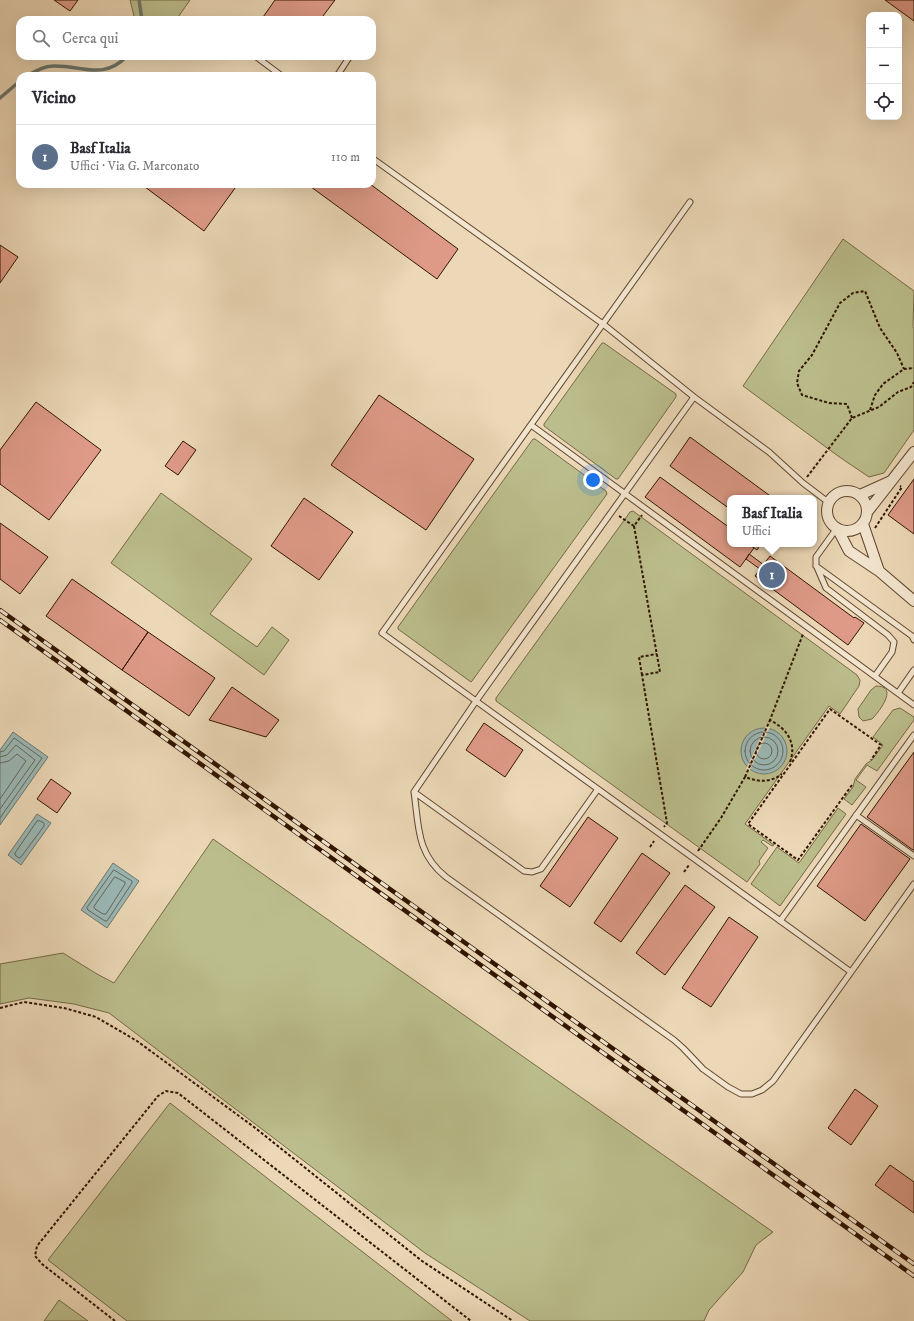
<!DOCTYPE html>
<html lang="it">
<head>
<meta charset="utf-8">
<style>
  :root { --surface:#fff; --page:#f2f2f3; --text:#2b2b33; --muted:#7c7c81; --line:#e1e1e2; --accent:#0f766e }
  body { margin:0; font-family:"IM FELL DW Pica",serif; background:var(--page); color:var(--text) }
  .controls { position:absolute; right:12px; top:12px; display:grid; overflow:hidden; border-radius:8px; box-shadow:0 4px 16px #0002 }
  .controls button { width:36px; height:36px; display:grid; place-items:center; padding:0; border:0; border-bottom:1px solid var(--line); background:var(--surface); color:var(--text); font:20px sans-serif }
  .you { position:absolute; left:593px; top:480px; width:14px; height:14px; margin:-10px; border:3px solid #fff; border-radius:50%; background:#1a73e8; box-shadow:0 0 0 6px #1a73e833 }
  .badge { display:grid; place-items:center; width:26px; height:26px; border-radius:50%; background:var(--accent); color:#fff; font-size:13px; font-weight:700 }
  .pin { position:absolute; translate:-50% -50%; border:2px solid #fff; box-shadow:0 1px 4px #0006 }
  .popup { position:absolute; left:727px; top:495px; width:90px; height:52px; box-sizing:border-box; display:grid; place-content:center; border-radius:8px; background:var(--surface); filter:drop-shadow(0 1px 3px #0005); font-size:13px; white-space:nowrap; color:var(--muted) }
  .popup b { font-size:15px; color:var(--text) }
  .popup::after { content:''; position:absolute; left:50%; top:100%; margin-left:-8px; border:8px solid transparent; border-top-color:var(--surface) }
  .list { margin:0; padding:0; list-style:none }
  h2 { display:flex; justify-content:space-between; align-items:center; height:52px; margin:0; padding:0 16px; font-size:17px }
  h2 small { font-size:13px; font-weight:400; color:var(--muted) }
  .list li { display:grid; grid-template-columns:26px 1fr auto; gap:12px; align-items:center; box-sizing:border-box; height:64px; padding:0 16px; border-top:1px solid var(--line) }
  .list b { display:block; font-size:15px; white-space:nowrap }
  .list p { margin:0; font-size:13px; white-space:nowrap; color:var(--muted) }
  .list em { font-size:13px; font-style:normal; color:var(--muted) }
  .icon { flex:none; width:22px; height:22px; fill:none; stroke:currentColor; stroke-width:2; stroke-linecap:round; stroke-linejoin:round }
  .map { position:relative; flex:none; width:914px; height:1321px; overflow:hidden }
  .search { position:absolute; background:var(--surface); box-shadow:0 4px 16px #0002; left:16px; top:16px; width:360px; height:44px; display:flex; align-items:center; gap:10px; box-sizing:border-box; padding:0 14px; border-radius:12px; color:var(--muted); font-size:15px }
  .panel { position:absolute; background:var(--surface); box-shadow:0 4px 16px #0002; left:16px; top:72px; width:360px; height:116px; border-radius:12px }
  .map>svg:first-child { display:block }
  .green { fill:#bbbe8c; stroke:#766a46 }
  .water { fill:#9ab8b6; stroke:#70776d }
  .pier { fill:#ecd8b7 }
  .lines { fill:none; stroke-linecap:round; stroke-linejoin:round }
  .shore { stroke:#66665b; stroke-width:1 }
  .stream { stroke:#70776d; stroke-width:3.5 }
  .building { fill:#de9a87; stroke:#311500 }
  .lane-casing { stroke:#60462e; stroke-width:7 }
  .street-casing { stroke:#60462e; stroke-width:12 }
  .path { stroke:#311500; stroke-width:2; stroke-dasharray:3 2; stroke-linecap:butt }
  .lane { stroke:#f3e6d0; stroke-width:5 }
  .street { stroke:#f3e6d0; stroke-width:10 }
  .rail-casing { stroke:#311500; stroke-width:4.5 }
  .rail { stroke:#f3e6d0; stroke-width:3; stroke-dasharray:9; stroke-linecap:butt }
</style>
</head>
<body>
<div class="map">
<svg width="914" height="1321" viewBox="0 0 914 1321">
  <rect width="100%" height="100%" fill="#ecd8b7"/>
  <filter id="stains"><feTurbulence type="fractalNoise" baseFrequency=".005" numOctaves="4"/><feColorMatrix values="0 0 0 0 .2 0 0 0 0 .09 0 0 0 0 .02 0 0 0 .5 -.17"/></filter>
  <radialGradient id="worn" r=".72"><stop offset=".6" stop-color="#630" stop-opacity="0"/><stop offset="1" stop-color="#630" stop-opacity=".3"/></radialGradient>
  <path class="green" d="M 130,0 L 190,0 L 176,20 L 135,20 Z
    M 843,239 L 914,291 L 913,327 L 914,328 L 914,430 L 884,473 L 869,477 L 838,456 L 743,386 Z
    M 602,343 L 604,343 L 676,394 L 676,397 L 618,479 L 616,479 L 544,426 L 544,424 Z
    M 533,439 L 535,439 L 606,491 L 607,494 L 472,681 L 471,682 L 398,629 L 398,627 Z
    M 161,493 L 252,559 L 210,614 L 257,647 L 272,627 L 289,640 L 264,675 L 111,563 Z
    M 633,511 L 857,675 L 860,680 L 859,686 L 840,714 L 829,706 L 745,824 L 774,845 L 772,846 L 763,840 L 761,842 L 768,848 L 759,861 L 760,864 L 747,882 L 496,701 L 496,698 L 630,512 Z
    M 876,686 C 900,686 878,713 872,719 L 863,721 L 859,717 L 858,709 L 871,690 Z
    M 900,708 L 914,717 L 914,720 L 877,771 L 867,765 L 856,780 L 866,787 L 852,805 L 844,799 L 853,787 L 855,779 L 866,764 L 872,760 L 883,745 L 873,737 L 893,710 Z
    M 838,808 L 846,814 L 780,906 L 751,884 L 777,847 L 799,863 Z
    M 213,839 L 773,1232 L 756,1245 L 743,1272 L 709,1310 L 704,1321 L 530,1321 L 425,1253 L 109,1013 L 74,1004 L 29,998 L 0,1004 L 0,964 L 63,953 L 97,974 L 114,983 Z
    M 170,1103 L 452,1321 L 127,1321 L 48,1260 Z
    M 59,1300 L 88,1321 L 44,1321 Z"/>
  <path class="water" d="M741 751a23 23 0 1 1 46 0a23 23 0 1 1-46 0Z
    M 13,732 L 48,757 L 0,825 L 0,750 Z
    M 37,814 L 51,823 L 21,865 L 8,855 Z
    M 113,863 L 139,881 L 107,928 L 81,910 Z"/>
  <path class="pier" d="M 766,726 L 770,727 L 749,772 L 746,769 Z"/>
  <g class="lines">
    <path class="shore" d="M745 751a19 19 0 1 1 38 0a19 19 0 1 1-38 0Z
      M750 751a14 14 0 1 1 28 0a14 14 0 1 1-28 0Z
      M756 751a8 8 0 1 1 16 0a8 8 0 1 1-16 0Z
      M 0,752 L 4,751 L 14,738 L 42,758 L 0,818
      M 0,757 L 7,755 L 16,745 L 35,760 L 0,809
      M 0,763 L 9,761 L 17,754 L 26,761 L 0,799
      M 40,821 L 44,823 L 44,826 L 21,857 L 19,858 L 15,855 L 15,853 L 37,821 Z
      M 114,870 L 132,881 L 132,883 L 107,921 L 105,921 L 88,910 L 87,908 Z
      M 115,877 L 125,882 L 125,884 L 106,914 L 103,914 L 95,909 L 94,907 Z"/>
    <path class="stream" d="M 139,0 L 142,20
      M 27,76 C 35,71 44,66 53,66 C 82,65 103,81 127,56
      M 0,98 L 20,81"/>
  </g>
  <path class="building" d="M 54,0 L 78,0 L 70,11 Z
    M 275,0 L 335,0 L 320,20 L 261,20 Z
    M 885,0 L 914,0 L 914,21 Z
    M 141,184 L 238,184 L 204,231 Z
    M 307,184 L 370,184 L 458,249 L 437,279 Z
    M 0,245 L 18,257 L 0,283 Z
    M 379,395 L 474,459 L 426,530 L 331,465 Z
    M 36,402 L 101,450 L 49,520 L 0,484 L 0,450 Z
    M 690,437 L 773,498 L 730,498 L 730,509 L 670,466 Z
    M 183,441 L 196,450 L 178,475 L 165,466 Z
    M 660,477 L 730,528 L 730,544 L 749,544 L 754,548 L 740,567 L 645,497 Z
    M 914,479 L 914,534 L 888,515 Z
    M 304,498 L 353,532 L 319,580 L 271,546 Z
    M 0,523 L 48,557 L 20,594 L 0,579 Z
    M 749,544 L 761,544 L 757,550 Z
    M 749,554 L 764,565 L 760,569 L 746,559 Z
    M 770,556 L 854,618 L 855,617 L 864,623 L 848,645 L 755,576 Z
    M 72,579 L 148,632 L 122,670 L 46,616 Z
    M 148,632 L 215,678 L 189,716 L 122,670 Z
    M 232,687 L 279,720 L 266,737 L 209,720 Z
    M 484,723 L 523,750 L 505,777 L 466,750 Z
    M 914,752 L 914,850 L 913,850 L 867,817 Z
    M 51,779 L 71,793 L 57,813 L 37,799 Z
    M 588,817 L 618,838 L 570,907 L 540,886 Z
    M 861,824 L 910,859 L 865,921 L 817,886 Z
    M 642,853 L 670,873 L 621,942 L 594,923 Z
    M 685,885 L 715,907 L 665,975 L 636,953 Z
    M 729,917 L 758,937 L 711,1007 L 682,988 Z
    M 855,1089 L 878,1106 L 851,1145 L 828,1128 Z
    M 890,1165 L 914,1182 L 914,1213 L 875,1185 Z"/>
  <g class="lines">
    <g class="lane-casing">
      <path id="lane" d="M 255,56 L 282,76
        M 337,76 L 350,56
        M 372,158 L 603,324 L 694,397
        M 690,202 L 382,633 L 476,701 L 414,792 C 419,826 416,853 446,877 L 674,1040 L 683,1048 L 703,1069 L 728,1087 L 741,1094 L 752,1094 L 762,1090 L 773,1081 L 851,972 L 476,701 L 694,397 L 769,452 L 803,483 L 828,502
        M 531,425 L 914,705
        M 837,528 L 816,557 L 816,565 L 826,588 L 888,635 L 894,642 L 892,652 L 875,676
        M 816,566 L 912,636 L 914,640
        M 898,693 L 914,670
        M 414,792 L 524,871 L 532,872 L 541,869 L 598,789
        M 856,815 L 914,856
        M 780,921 L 914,735
        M 851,972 L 914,884"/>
    </g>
    <g class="street-casing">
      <path id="street" d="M827 511a20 20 0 1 1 40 0a20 20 0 1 1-40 0Z
        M 860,495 L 891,481
        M 868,511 L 914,452
        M 863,524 L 879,571
        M 837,528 L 849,551 L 879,571 L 914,601"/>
    </g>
    <path class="path" d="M 870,410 L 875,395 L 883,384 L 904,369 L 914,368
      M 852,418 L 847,404 L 829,403 L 802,395 L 797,383 L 799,371 L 812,355 L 840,303 L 853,293 L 865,291 L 880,328 L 897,353 L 904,369
      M 807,477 L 852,418 L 879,407 L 898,392 L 911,387 L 914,382
      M 619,516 L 634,526 L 642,515
      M 634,526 L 660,672 L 642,675 L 667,823 L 664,827
      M 875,528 L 902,487 L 900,486
      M 642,675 L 639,657 L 657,654
      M 790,762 C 797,743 787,729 770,720 L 803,634
      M 745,777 L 770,720
      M 852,785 L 798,860 L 748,824 L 830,709 L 881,745 L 871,760
      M 650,847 L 654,841
      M 698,851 L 721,818 L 745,777 C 758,782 770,783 782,774
      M 684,872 L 689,865
      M 0,1008 L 24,1002 L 64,1008 L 96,1017 L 137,1041 L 254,1127 L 422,1261 L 513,1321
      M 115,1321 L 42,1264 L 35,1256 L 37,1246 L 158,1096 L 166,1091 L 178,1093 L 471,1321"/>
    <use href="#lane" class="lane"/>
    <use href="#street" class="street"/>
    <g class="rail-casing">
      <path id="rail" d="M 0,610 L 914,1264
        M 0,620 L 914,1276"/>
    </g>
    <use href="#rail" class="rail"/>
  </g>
  <rect width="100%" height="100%" filter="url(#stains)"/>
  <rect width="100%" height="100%" fill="url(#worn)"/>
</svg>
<div class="controls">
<button>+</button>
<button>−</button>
<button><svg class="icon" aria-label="locate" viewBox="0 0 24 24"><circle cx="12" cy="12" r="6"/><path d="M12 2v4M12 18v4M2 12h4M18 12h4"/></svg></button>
</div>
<div class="you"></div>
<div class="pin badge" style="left:772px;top:575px;background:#5c6f8a">1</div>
<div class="popup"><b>Basf Italia</b>Uffici</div>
<div class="search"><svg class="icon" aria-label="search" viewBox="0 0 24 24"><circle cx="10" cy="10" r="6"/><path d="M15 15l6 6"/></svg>Cerca qui</div>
<section class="panel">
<h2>Vicino<small></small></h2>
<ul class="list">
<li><span class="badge" style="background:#5c6f8a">1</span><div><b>Basf Italia</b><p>Uffici · Via G. Marconato</p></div><em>110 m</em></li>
</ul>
</section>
</div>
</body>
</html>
